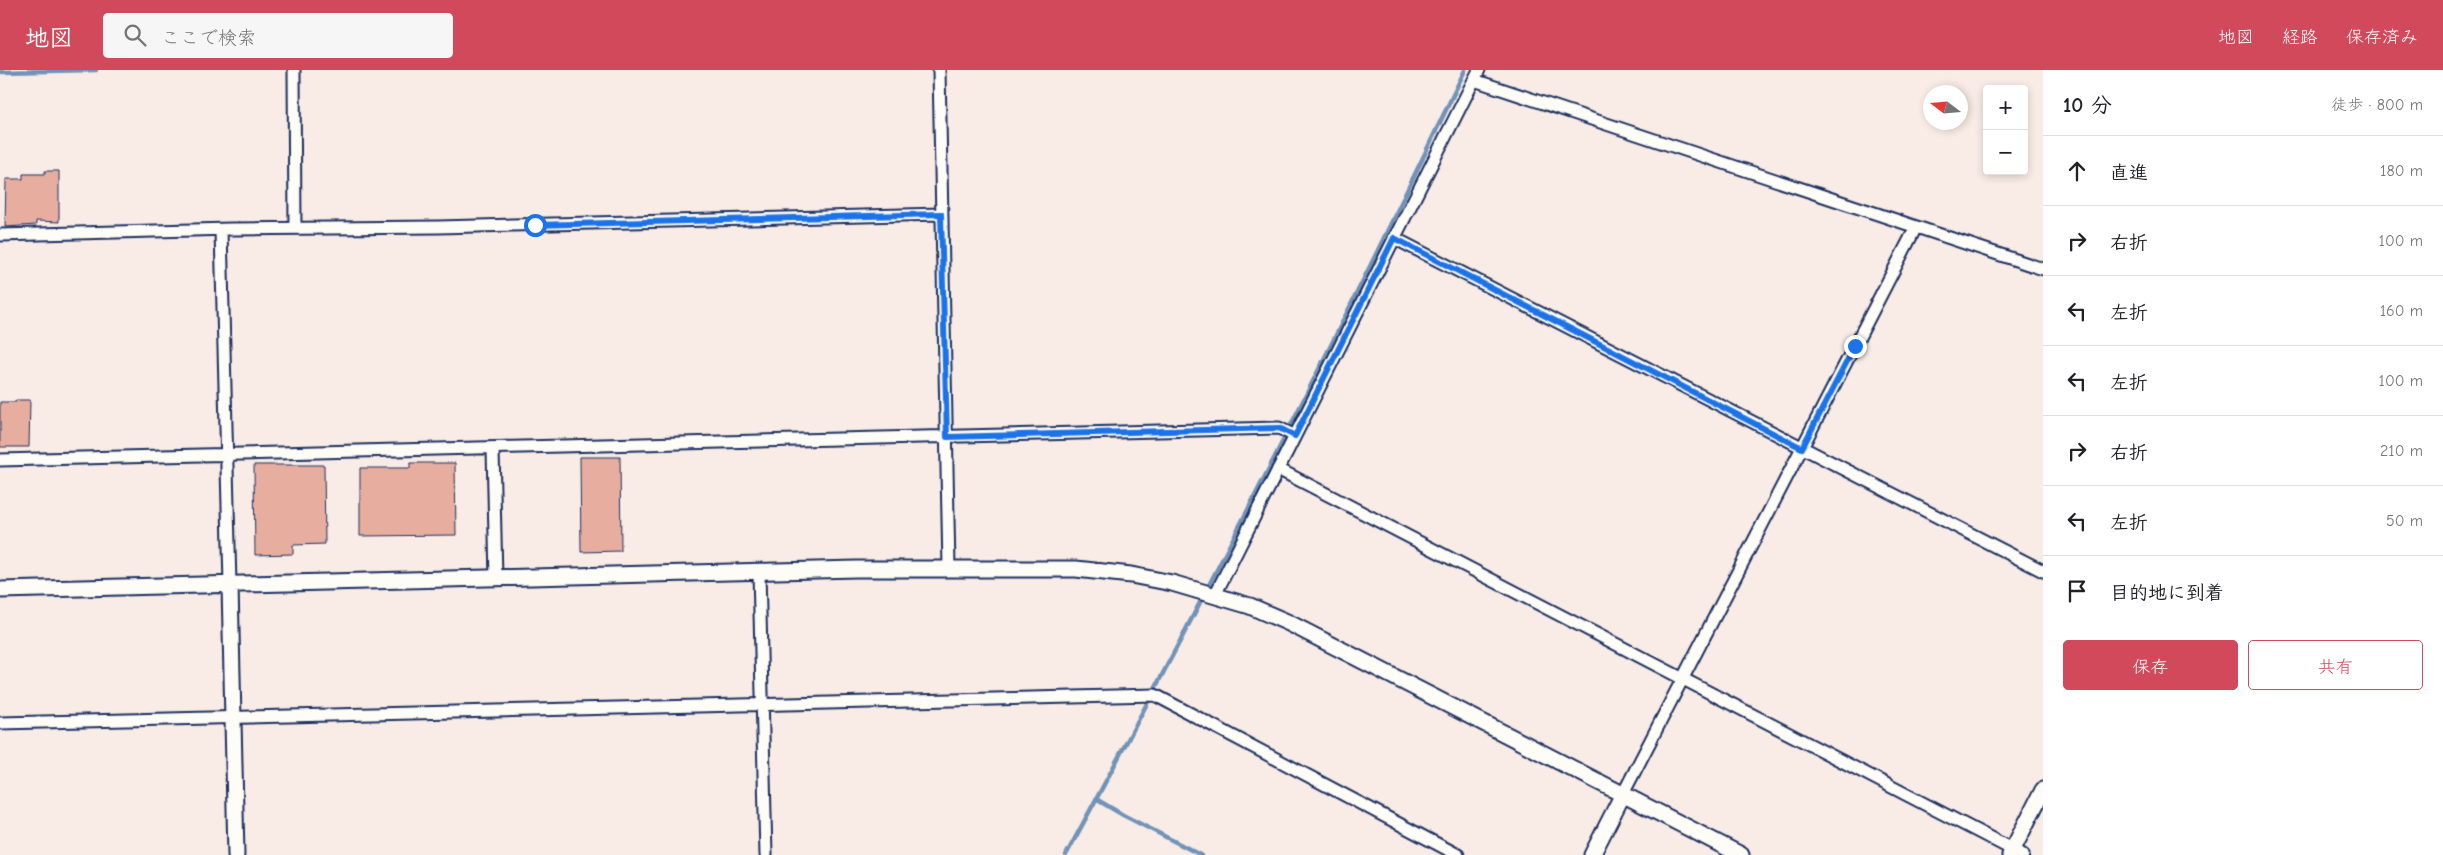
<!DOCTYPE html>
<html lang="ja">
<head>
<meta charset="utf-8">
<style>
  :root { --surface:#fff; --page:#f6f6f6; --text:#202124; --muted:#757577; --line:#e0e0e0; --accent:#d1495b }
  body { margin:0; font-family:"Comic Neue","Klee One",sans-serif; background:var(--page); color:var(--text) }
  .controls { position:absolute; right:15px; top:15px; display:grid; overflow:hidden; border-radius:5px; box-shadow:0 2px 8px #0003 }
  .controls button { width:45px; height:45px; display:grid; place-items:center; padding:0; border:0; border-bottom:1px solid var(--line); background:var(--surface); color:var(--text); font:25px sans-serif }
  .compass { position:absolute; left:1923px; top:15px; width:45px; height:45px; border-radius:50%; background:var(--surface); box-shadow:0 2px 8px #0003; rotate:286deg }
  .stop { position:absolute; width:15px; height:15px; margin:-11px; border:4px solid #1a73e8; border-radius:50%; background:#fff }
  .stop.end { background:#1a73e8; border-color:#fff; box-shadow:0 1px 5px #0008 }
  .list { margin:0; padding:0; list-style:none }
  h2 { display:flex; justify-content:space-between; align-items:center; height:65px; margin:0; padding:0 20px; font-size:21px }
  h2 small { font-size:16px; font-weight:400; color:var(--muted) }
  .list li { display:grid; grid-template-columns:32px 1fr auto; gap:15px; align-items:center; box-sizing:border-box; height:70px; padding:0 20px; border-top:1px solid var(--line) }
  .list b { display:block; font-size:19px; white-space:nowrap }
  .list em { font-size:16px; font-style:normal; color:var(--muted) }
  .actions { display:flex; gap:10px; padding:15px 20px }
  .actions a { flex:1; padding:11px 0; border:1px solid var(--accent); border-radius:5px; text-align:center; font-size:18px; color:var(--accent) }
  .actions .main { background:var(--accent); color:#fff }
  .icon { flex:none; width:28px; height:28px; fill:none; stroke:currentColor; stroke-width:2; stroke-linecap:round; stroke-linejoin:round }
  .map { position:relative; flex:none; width:2043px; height:785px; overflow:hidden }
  header { display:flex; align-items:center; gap:30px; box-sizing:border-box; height:70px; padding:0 25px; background:var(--accent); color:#fff }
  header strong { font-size:24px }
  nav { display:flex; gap:28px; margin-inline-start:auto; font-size:18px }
  .search { width:350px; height:45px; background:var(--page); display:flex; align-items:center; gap:12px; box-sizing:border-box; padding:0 18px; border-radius:5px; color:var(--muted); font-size:19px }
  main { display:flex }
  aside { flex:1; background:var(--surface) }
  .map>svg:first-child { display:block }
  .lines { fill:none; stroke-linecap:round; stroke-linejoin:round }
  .stream { stroke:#7193b9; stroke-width:4.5 }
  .building { fill:#e7aea0; stroke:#1b2f5e }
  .minor-casing { stroke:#1b2f5e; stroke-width:15 }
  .tertiary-casing { stroke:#1b2f5e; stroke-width:19 }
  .minor { stroke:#fdfcf7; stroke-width:11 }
  .tertiary { stroke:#fdfcf7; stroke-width:15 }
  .route { stroke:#1a73e8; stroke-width:6 }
</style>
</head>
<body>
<header>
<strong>地図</strong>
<div class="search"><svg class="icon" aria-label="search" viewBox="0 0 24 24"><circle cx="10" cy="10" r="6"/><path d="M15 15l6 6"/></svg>ここで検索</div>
<nav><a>地図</a><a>経路</a><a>保存済み</a></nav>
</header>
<main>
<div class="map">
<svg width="2043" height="785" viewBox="0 0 2043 785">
  <rect width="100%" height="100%" fill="#f9ece6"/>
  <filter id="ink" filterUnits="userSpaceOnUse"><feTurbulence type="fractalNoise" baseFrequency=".02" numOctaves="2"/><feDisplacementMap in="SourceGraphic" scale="10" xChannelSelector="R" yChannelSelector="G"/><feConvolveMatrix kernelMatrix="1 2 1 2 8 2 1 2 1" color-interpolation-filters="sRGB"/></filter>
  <g filter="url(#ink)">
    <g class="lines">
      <path class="stream" d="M 0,2 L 96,0
        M 1096,729 L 1123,745 L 1201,785
        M 1066,785 C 1206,527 1339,265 1465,0"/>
    </g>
    <path class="building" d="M 45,101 L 59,101 L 59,152 L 36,151 L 36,155 L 5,157 L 6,109 L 23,109 L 23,104 L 45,104 Z
      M 16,330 L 30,330 L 29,377 L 0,377 L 0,332 L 16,332 Z
      M 580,387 L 620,387 L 621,481 L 581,482 Z
      M 410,393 L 455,393 L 456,465 L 360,466 L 360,398 L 410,398 Z
      M 254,395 L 324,395 L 325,474 L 293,475 L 293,484 L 255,485 Z"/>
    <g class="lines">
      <g class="minor-casing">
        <path id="minor" d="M 294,0 L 295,158
          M 939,0 L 949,498
          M 1474,10 L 2043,199
          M 221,160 L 230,515
          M 0,165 L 231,159 L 438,157 L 941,144
          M 1394,168 L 2043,501
          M 493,379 L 496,508
          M 0,390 L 1279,358 L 1295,366
          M 1278,399 L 2023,785
          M 759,502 L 766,785
          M 1215,525 L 1479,0
          M 0,653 L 1155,625 L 1458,785
          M 1623,724 L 1916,157"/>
      </g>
      <g class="tertiary-casing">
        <path id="tertiary" d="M 230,515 L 236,785
          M 0,520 L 856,499 L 1076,499 L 1131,505 L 1172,513 L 1250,536 L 1289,553 L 1741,785
          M 1592,785 L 1623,724
          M 2010,785 L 2043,720"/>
      </g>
      <use href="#minor" class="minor"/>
      <use href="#tertiary" class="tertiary"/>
    </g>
  </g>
  <g class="lines" filter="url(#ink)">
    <path class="route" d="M 535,155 L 941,144 L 947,367 L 1279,358 L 1295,366 L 1394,168 L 1802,378 L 1855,276"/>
  </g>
</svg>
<div class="controls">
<button>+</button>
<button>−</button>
</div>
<svg class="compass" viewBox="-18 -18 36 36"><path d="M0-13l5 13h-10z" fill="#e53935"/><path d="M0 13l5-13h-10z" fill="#757577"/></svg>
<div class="stop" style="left:535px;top:155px"></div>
<div class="stop end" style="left:1855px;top:276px"></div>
</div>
<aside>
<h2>10 分<small>徒歩 · 800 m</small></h2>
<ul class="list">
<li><svg class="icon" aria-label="ahead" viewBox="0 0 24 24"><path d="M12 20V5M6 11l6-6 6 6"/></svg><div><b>直進</b></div><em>180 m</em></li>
<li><svg class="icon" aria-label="right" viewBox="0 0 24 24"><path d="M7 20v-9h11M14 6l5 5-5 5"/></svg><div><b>右折</b></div><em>100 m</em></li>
<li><svg class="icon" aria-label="left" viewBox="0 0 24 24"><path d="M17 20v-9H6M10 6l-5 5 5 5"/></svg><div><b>左折</b></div><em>160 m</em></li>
<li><svg class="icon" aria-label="left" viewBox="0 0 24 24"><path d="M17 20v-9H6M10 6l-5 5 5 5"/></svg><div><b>左折</b></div><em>100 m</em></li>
<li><svg class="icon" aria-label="right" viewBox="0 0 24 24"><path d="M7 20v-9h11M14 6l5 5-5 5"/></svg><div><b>右折</b></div><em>210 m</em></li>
<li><svg class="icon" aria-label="left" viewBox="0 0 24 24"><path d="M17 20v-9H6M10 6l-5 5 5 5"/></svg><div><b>左折</b></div><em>50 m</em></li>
<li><svg class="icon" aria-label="arrive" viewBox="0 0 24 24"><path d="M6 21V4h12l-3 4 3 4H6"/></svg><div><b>目的地に到着</b></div></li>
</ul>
<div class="actions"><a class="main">保存</a><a>共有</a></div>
</aside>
</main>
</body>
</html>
